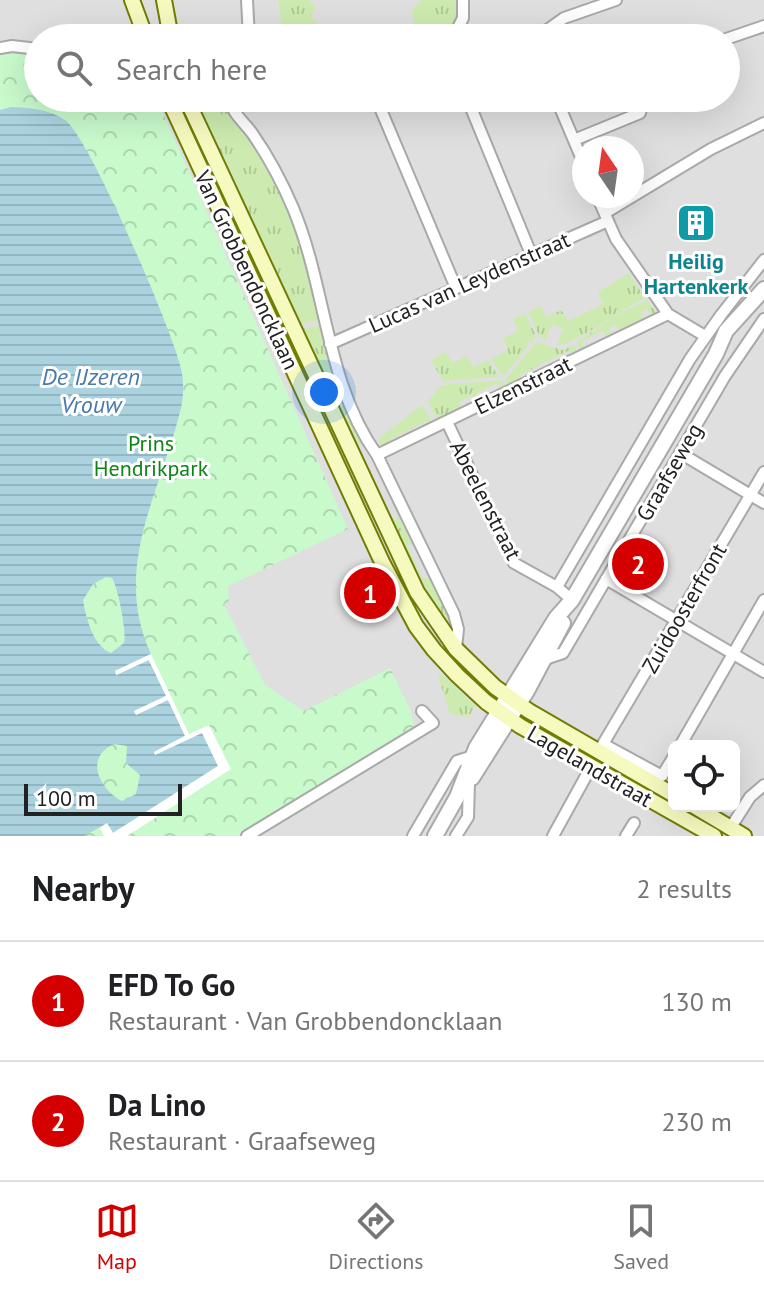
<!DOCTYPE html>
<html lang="en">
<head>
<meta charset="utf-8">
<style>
  :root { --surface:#fff; --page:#f6f6f6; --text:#202124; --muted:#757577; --line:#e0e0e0; --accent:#d40000 }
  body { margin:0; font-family:"PT Sans",sans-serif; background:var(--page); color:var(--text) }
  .controls { position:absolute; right:24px; bottom:24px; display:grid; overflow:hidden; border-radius:12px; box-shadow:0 8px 32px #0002 }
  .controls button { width:72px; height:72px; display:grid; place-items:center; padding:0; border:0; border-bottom:2px solid var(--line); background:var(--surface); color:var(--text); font:40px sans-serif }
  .compass { position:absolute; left:572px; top:136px; width:72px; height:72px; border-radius:50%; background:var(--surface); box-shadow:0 8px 32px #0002; rotate:347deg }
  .scale { position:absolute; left:24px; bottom:20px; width:158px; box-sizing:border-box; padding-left:8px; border:4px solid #222; border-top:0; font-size:22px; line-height:28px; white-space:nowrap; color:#222; -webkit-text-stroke:6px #fff; paint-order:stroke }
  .you { position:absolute; left:324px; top:392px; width:28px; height:28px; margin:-20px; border:6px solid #fff; border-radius:50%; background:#1a73e8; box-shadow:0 0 0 12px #1a73e833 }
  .badge { display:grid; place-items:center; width:52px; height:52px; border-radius:50%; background:var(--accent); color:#fff; font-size:26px; font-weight:700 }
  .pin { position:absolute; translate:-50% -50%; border:4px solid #fff; box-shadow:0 2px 8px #0006 }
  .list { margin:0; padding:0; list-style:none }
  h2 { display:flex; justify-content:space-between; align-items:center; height:104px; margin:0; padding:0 32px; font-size:34px }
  h2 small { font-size:26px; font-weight:400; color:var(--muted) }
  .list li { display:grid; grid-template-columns:52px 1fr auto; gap:24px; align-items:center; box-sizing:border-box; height:120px; padding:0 32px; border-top:2px solid var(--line) }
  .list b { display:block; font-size:30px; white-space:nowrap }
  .list p { margin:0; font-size:26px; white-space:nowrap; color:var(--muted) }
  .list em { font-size:26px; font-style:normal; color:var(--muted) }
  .icon { flex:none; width:44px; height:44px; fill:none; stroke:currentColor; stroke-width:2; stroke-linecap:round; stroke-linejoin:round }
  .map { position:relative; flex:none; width:764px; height:836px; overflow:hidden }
  .search { position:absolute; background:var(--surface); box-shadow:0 8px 32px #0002; left:24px; right:24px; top:24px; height:88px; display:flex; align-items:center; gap:20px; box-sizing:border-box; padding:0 28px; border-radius:44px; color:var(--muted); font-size:30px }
  .sheet { height:344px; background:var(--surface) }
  nav { display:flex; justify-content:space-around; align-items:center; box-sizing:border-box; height:112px; border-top:2px solid var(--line); background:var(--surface); font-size:22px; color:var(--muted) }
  nav a { display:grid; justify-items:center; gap:4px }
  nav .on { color:var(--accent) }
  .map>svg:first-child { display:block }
  .residential { fill:#e0dfdf; fill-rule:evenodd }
  .grass { fill:url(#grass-tufts) }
  .park { fill:url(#park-crowns) }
  .water { fill:url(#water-rules); fill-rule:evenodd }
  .pier { fill:#fff }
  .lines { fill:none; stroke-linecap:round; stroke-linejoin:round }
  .minor-casing { stroke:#a9a9a9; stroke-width:14 }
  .tertiary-casing { stroke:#a9a9a9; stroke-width:18 }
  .secondary-casing { stroke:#707d05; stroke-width:18 }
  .minor { stroke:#fff; stroke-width:10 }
  .tertiary { stroke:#fff; stroke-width:14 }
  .secondary { stroke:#f7fabf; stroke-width:14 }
  .labels { text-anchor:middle; stroke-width:6; stroke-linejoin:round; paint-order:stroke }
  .culture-label { font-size:22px; font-weight:bold; fill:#0d838f; stroke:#fff }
  .street-label { font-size:22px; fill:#222; stroke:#fff }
  .park-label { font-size:22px; fill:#0c8416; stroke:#fff }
  .water-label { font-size:24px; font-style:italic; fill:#4a7aab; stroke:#fff }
</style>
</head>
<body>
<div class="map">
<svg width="764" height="836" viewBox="0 0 764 836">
  <defs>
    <pattern id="grass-tufts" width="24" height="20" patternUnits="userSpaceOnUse" patternTransform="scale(2)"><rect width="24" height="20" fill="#cdebb0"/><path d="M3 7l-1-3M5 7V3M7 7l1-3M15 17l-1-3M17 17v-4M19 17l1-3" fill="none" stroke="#b0c997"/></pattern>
    <pattern id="park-crowns" width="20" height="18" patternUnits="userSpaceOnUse" patternTransform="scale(2)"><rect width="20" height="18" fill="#c8facc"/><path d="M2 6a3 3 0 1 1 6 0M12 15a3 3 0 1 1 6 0" fill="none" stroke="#acd6af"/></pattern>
    <pattern id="water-rules" width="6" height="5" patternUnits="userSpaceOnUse" patternTransform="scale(2)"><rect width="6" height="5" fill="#aad3df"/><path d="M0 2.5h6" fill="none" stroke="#92b5bf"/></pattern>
  </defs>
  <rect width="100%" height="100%" fill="#f2efe9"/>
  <path class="residential" d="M 0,0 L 764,0 L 764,836 L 0,836 ZM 38,38 L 726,38 L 726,98 L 38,98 ZM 584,148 L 632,148 L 632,196 L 584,196 ZM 674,746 L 734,746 L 734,806 L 674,806 Z"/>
  <path class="grass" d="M 278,0 L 310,0 L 311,3 L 314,2 L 315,12 L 312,13 L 312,19 L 316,18 L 318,38 L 280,38 L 282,31 Z
    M 421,0 L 462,0 L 462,12 L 451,38 L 409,38 L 414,26 L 412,10 Z
    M 199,98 L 224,98 L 227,111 L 246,133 L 271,173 L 299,235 L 321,320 L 297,324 L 197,105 Z
    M 629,273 L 645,298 C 626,307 571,346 557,346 L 563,328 L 552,324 L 545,341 L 540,337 L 528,312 L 541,306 L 546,317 L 561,310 L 568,321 L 603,304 L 598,292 Z
    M 647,300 L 656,312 L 651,315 L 647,309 L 641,312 L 643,318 L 619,331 L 616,325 L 609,328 L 612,334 L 607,337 L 603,331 L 582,341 L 585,348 L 580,350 L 577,342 L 612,318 Z
    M 525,313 L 536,336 L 531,343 L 529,341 L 531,337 L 524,347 L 527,344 L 529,345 L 503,376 L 491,359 L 508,350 L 503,338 L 518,331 L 513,319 Z
    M 322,325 L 335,380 L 363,442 L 358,445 L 349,433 L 300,329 Z
    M 536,342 L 562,350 L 574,345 L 577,351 L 571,354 L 568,351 L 520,375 L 521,379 L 509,385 L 505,380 Z
    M 446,352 L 452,363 L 467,356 L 473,367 L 488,360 L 499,377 L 443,381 L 431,360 Z
    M 502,380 L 506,387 L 501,389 L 497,383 L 477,393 L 480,400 L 476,402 L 472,396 L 459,402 L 462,408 L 437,421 L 428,401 L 442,385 Z
    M 422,405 L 433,423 L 430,424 L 427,421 L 389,440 L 390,444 L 382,448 L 378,439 Z
    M 402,516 L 400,519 L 412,544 L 407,545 L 422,577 L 433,580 L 452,618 L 454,634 L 429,602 L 390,522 Z
    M 441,674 L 475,705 L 469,717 L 450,714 L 438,676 Z"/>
  <path class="park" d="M 17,47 L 38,54 L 38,98 L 156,98 L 348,529 L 228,586 L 229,601 L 224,604 L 265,685 L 304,711 L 390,668 L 411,711 L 414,726 L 240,836 L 0,836 L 0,49 Z"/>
  <path class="water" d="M 11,107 C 28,107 51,110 65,120 C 90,138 171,328 180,365 C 184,379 184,394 181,408 C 161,492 111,567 151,654 L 115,671 L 117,675 L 148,659 L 166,696 L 134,711 L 136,714 L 168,699 L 185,736 L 154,752 L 202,732 L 218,766 L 113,833 L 107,823 L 84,836 L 0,836 L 0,110 ZM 106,577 L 112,578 C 118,587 127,633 124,643 L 111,653 C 93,646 86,618 83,600 L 93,584 ZM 114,744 L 127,746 L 126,763 L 140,775 L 136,794 L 122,801 C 99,789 84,757 114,744 Z"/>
  <path class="pier" d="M 151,654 L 189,734 L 209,725 L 231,769 L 127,836 L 104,836 L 100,828 L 107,823 L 113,833 L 218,766 L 202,733 L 155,755 L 154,752 L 185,736 L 168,700 L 136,715 L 134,711 L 166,696 L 149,660 L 116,675 L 115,671 Z"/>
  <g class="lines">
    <g class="minor-casing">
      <path id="minor" d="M 247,0 L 249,38
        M 453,38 L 463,18 L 463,0
        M 536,38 L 564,18 L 616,0
        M 726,39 L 764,26
        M 0,48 L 12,46 L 38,49
        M 229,98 C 232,113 243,121 252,133 C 268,156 282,182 293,208 C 327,289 325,382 377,455 L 454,614 L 458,629 L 456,649
        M 376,98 L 456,288
        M 467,98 L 531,254
        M 556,98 L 584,164
        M 574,140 L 640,113 L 643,98
        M 597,196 L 616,239 L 668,314 L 705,336
        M 605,213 L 711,149 L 764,123
        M 330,344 L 608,221
        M 447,422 L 514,563 L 557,587 L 572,600
        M 680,453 L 764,503
        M 377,455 L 668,314
        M 606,579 L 764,672
        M 557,587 L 690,359 L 721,315 L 764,260
        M 545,659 L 563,653 L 725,376 L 764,319
        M 680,746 L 764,600
        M 674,756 L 662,776 L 603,744 L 764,472
        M 731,827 L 750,797 L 764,785
        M 247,836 L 433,723 L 422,711
        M 413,836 L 457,761 L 473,756
        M 456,836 L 468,817 L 469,783
        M 553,836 L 591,767
        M 626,836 L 634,823"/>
    </g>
    <g class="tertiary-casing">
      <path id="tertiary" d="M 472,778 L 527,691 L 563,623
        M 435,836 L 457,797 L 476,748 L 556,618 L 572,600 L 716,354 L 726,331 L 764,289"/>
    </g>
    <g class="secondary-casing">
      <path id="secondary" d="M 132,0 L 146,38
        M 164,0 L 171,38
        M 168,98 L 382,562 L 416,626 L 434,650 L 457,675 L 486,702 L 520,726 L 714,836
        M 186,98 L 417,592 L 456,649 L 495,687 L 529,711 L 674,795
        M 694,806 L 744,836"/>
    </g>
    <use href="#minor" class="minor"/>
    <use href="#tertiary" class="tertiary"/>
    <use href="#secondary" class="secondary"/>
  </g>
  <defs>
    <g id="building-square" transform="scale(2)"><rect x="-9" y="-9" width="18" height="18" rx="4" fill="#0f9aa8" stroke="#fff"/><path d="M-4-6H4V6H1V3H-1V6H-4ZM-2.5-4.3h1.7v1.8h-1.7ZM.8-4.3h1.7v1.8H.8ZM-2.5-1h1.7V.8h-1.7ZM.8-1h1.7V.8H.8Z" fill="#fff"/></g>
  </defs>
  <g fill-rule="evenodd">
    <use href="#building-square" x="696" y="223"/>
  </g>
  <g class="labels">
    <g class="culture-label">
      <text x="696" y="269">Heilig<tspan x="696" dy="25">Hartenkerk</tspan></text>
    </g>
    <g class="street-label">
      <text transform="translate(247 270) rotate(65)" y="8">Van Grobbendoncklaan</text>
      <text transform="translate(469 282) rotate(-24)" y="8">Lucas van Leydenstraat</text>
      <text transform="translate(523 385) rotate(-26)" y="8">Elzenstraat</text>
      <text transform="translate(669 472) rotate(-60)" y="8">Graafseweg</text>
      <text transform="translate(486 500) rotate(63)" y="8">Abeelenstraat</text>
      <text transform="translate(684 608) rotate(-60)" y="8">Zuidoosterfront</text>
      <text transform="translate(590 766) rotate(30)" y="8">Lagelandstraat</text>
    </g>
    <g class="park-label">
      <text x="151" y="451">Prins<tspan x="151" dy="25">Hendrikpark</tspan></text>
    </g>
    <g class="water-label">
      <text x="91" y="385">De IJzeren<tspan x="91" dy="28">Vrouw</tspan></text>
    </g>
  </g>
</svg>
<div class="controls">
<button><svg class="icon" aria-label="locate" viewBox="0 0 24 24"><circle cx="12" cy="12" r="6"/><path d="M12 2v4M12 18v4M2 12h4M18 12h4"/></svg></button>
</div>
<svg class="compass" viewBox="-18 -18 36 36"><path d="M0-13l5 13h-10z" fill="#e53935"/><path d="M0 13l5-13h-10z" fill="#757577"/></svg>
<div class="scale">100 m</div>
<div class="you"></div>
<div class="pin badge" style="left:370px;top:593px">1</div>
<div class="pin badge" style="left:638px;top:564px">2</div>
<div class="search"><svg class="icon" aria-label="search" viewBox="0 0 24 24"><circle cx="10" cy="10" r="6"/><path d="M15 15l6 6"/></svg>Search here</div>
</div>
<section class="sheet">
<h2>Nearby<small>2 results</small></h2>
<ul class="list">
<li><span class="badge">1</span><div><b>EFD To Go</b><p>Restaurant · Van Grobbendoncklaan</p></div><em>130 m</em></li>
<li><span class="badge">2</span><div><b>Da Lino</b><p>Restaurant · Graafseweg</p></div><em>230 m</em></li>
</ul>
</section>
<nav>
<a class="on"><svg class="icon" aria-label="map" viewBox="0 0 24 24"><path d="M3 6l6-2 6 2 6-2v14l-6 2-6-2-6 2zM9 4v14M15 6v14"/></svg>Map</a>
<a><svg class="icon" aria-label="directions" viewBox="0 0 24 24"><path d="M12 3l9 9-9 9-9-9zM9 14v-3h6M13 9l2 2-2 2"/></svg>Directions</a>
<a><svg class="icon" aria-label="saved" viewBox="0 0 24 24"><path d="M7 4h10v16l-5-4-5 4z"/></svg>Saved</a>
</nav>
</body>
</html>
